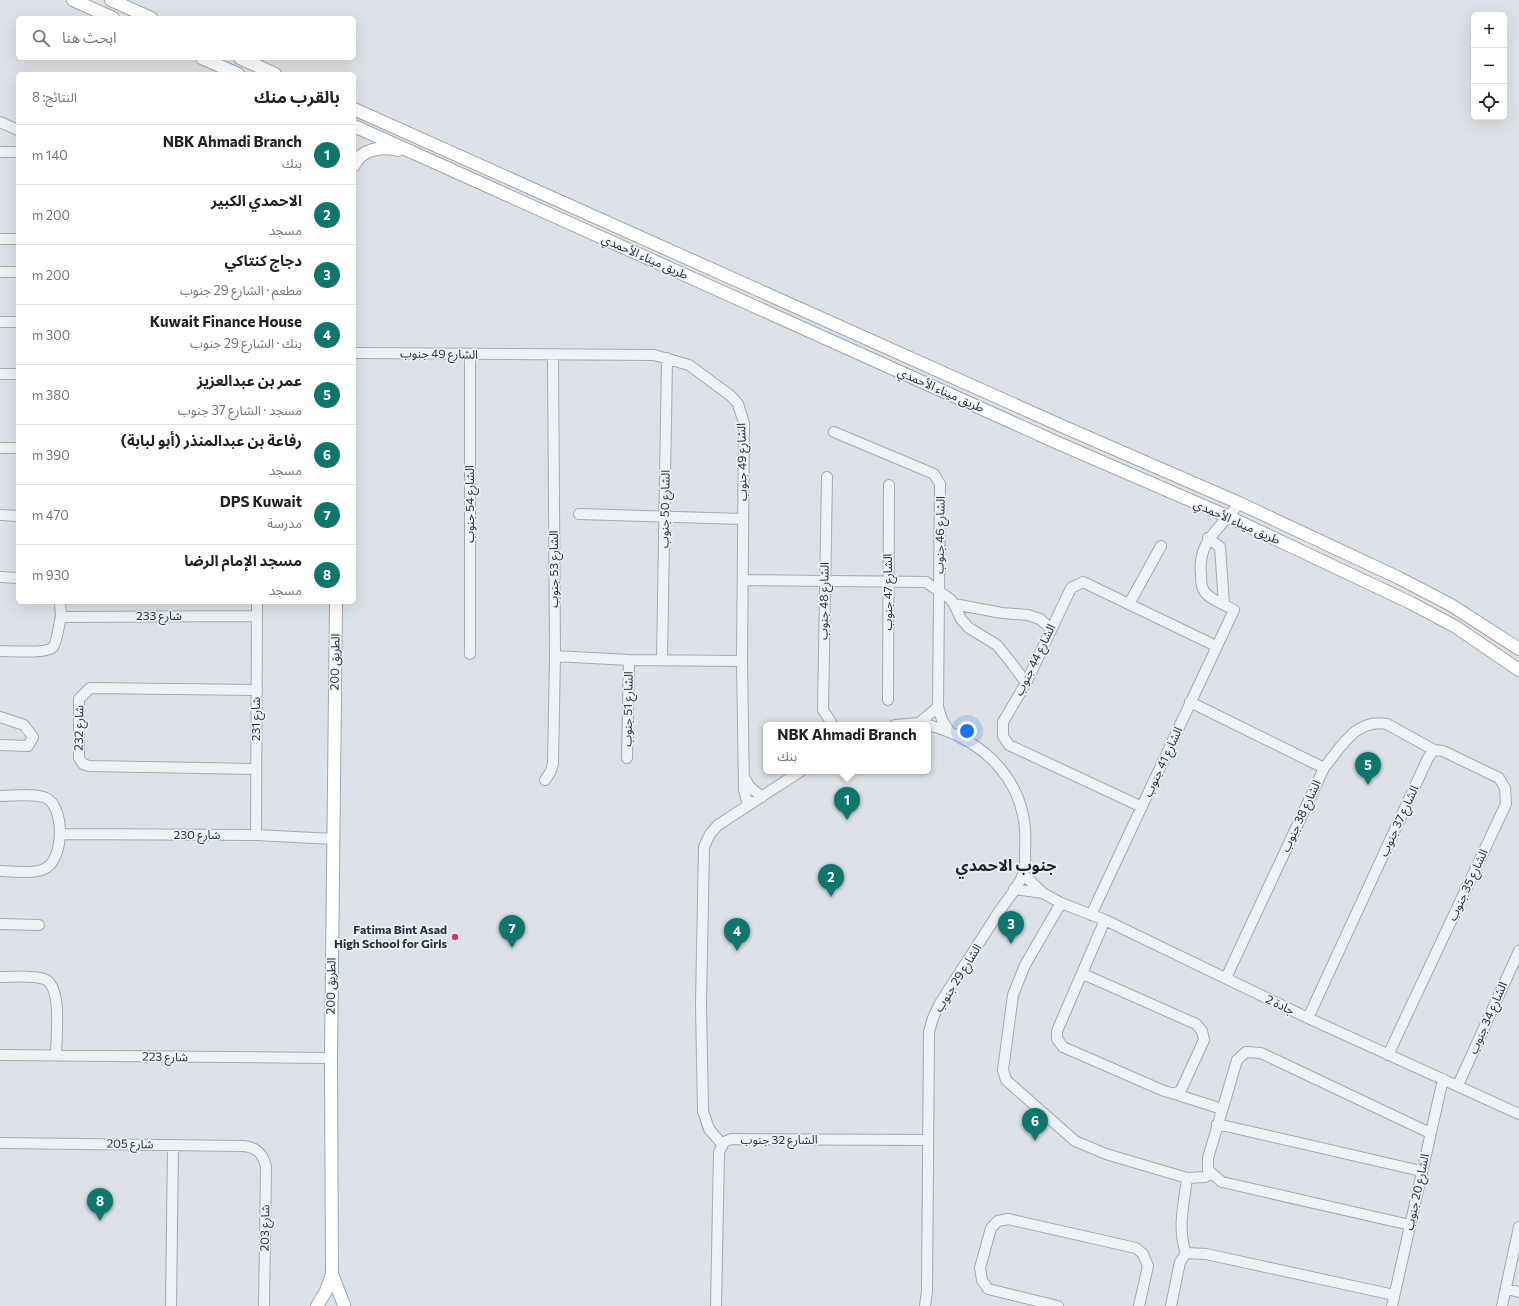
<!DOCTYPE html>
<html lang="ar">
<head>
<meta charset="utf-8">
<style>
  :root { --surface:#fff; --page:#f2f2f2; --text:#222; --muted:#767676; --line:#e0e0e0; --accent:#0f766e }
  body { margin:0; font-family:Commissioner,"Noto Sans Arabic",sans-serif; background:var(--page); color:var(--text); direction:rtl }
  .controls { position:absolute; right:12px; top:12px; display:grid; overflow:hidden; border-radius:6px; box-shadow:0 4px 16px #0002 }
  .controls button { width:36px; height:36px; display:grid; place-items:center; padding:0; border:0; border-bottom:1px solid var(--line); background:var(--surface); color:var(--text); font:20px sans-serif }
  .you { position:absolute; left:967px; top:731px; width:14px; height:14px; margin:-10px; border:3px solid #fff; border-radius:50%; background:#1a73e8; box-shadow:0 0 0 6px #1a73e833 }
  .badge { display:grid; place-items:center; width:26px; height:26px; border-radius:50%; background:var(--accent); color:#fff; font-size:13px; font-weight:700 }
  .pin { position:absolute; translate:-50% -33px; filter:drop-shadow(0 1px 2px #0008) }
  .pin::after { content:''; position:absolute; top:21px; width:14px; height:12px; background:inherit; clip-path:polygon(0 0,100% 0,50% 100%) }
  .popup { position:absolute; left:763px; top:722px; width:168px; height:52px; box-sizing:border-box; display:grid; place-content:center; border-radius:6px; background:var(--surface); filter:drop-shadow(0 1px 3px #0005); font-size:13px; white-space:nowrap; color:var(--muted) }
  .popup b { font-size:15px; color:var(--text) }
  .popup::after { content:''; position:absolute; left:50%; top:100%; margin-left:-8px; border:8px solid transparent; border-top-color:var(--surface) }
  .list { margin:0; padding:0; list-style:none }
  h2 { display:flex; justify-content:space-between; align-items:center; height:52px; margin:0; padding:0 16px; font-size:17px }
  h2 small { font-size:13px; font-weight:400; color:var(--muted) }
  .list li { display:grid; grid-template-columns:26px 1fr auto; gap:12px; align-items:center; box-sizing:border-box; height:60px; padding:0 16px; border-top:1px solid var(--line) }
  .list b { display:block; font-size:15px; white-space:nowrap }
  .list p { margin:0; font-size:13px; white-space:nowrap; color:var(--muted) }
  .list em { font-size:13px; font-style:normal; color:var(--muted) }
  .icon { flex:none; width:22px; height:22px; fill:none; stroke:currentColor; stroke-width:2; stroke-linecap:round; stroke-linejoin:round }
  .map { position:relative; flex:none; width:1519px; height:1306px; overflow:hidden; direction:ltr }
  .search { position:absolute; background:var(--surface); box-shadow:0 4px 16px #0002; left:16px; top:16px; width:340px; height:44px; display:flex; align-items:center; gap:10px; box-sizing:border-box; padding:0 14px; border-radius:6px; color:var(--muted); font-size:15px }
  .panel { position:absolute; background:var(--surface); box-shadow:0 4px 16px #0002; left:16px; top:72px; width:340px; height:532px; border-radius:6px; direction:rtl }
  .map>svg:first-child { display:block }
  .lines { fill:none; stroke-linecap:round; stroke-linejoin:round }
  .minor-casing { stroke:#a1aab1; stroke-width:12 }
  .major-casing { stroke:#9ba8b3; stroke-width:14 }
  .minor { stroke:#eff2f5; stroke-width:10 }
  .major { stroke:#fff; stroke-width:12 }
  .poi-dot { fill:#d33a6b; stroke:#ebf1f5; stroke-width:1.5 }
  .labels { text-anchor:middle; stroke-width:3.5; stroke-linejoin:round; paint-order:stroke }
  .street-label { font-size:12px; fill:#25323e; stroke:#ebf1f5 }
  .poi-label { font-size:12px; font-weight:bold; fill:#25323e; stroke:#ebf1f5; text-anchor:end }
  .district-label { font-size:16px; font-weight:bold; fill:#18232e; stroke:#ebf1f5 }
</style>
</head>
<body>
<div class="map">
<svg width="1519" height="1306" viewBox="0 0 1519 1306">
  <rect width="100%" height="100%" fill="#dce2e7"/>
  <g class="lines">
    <g class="minor-casing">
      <path id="minor" d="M 0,122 L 18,130
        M 0,152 L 18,152
        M 0,239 L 18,239
        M 0,272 L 18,272
        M 0,322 L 18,322
        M 354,353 L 654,355 L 689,365 L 731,396 L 738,404 L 744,423 L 742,661 L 744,790 L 748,805
        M 0,374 L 18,374
        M 834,432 L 934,474 L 940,484 L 938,707 L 942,720 L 949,731
        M 0,448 L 18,448
        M 827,477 L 823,710 L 831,722
        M 579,514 L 742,519
        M 0,515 L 18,516
        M 1208,538 L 1220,547 L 1224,604
        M 0,577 L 18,578
        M 743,580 L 926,582 L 950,599 L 954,604 L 961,619 L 969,628 L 997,645 L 1013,665 L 1026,683
        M 60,602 L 61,617 L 257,616
        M 954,604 L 1002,613 L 1028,615 L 1040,619 L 1051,629
        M 1129,604 L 1161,546
        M 0,651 C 10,651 47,654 53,647 C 57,643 59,623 61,617
        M 470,654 L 470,354
        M 555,656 L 629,660 L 742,661
        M 662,660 L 667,358
        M 888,700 L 889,485
        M 1190,702 L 1324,768 L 1226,978
        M 0,717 L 24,725 L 33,737 L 28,746 L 0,745
        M 919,723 L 938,707
        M 895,725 L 919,723 L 928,725
        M 627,758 L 629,660
        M 1324,768 C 1341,747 1356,718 1387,724 L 1434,750 L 1443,751 L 1499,778 L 1505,788 L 1506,804 L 1388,1055
        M 256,769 L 89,766 L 83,764 L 79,758 L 79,699 L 90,688 L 257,690
        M 744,777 L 750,787 L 762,797
        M 545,780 L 551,771 L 553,763 L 555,656 L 553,355
        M 0,796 C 12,796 36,793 46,798 C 65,807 64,858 46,868 C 34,875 13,871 0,871
        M 1142,807 L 1009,745 L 1003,736 L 1003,722 L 1026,683 L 1071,588 L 1083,582 L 1216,646
        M 62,834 L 256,835 L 333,839
        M 256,835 L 257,602
        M 1023,874 L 1043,893 L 1061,903 L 1105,920 L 1308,1018 L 1519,1114
        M 1014,889 L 1043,893
        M 1061,903 L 1025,965 L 1013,995 L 1003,1070 L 1006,1080 L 1075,1141 L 1106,1154 L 1187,1178 L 1205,1177 L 1211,1174
        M 1091,915 L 1234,610 C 1226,605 1207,599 1203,589 C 1201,585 1201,578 1201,574 C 1197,540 1222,528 1239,503
        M 0,924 L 39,925
        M 1083,974 L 1196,1024 L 1202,1031 L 1204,1040 L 1181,1090 L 1175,1094 L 1164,1091 L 1063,1047 L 1057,1039 L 1057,1031 L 1105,920
        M 0,977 C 14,977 31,975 44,979 C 63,985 56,1038 56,1055
        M 1308,1018 L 1428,758 L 1434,750
        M 0,1055 L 331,1058
        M 1458,1085 L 1519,951
        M 1175,1094 L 1222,1109
        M 1217,1124 L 1421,1171
        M 0,1143 L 243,1146 C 256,1147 263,1153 266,1167 L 264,1306
        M 722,1144 L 709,1129 L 703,1111 L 701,1004 L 704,847 L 710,834 L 718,825 L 801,771
        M 1410,1225 L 1222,1182 L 1208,1170 L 1208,1158 L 1237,1060 L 1246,1052 L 1261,1053 L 1430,1133
        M 1186,1253 C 1177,1229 1184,1204 1187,1178
        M 1506,1289 L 1519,1292
        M 171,1306 L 173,1145
        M 716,1306 L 719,1152 L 724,1142 L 731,1139 L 928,1140
        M 925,1306 L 927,1291 L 929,1032 L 933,1018 L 939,1005 C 959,973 980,942 1000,910 C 1007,900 1020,885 1023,874 C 1026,867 1025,857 1025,850 C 1030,785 988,741 928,725
        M 1058,1306 L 988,1289 L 982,1280 L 980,1268 L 991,1228 L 998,1221 L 1008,1219 L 1136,1248 L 1143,1254 L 1148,1266 L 1139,1306
        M 1171,1306 L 1180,1262 L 1186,1253 L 1206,1254 L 1394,1295
        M 1392,1306 L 1443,1079
        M 1502,1306 L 1519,1227"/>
    </g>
    <g class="major-casing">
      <path id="major" d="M 73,0 L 113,18
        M 111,0 L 151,18
        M 202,58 L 238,74
        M 240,58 L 275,74
        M 354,109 L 1064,427 L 1239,503 L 1399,578 L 1451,605 L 1519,649
        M 354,126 L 1058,443 L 1229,517 L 1411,603 L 1456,627 L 1519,670
        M 354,165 C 361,149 382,146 398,150
        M 336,602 L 331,1058 L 332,1274 L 344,1305
        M 317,1306 L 326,1291 L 332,1274"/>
    </g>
    <use href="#minor" class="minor"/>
    <use href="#major" class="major"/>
  </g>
  <circle class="poi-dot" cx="455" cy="937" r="4"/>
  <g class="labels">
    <g class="street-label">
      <text transform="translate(645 257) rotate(24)" y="4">طريق ميناء الأحمدي</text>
      <text transform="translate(439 354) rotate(1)" y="4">الشارع 49 جنوب</text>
      <text transform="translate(941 390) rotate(24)" y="4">طريق ميناء الأحمدي</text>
      <text transform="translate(742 462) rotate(-91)" y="4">الشارع 49 جنوب</text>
      <text transform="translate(470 504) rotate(-90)" y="4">الشارع 54 جنوب</text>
      <text transform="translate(665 509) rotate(-89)" y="4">الشارع 50 جنوب</text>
      <text transform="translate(1237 522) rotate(24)" y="4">طريق ميناء الأحمدي</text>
      <text transform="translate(940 535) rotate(-89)" y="4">الشارع 46 جنوب</text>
      <text transform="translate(554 569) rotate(-90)" y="4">الشارع 53 جنوب</text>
      <text transform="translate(888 592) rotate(-90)" y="4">الشارع 47 جنوب</text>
      <text transform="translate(824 601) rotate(-89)" y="4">الشارع 48 جنوب</text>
      <text x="159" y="620">شارع 233</text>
      <text transform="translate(1035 660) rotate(-64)" y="4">الشارع 44 جنوب</text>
      <text transform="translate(335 662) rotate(-89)" y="4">الطريق 200</text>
      <text transform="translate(628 709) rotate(-89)" y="4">الشارع 51 جنوب</text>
      <text transform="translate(256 719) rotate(-90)" y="4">شارع 231</text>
      <text transform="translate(79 728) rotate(-89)" y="4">شارع 232</text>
      <text transform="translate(1163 762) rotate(-65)" y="4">الشارع 41 جنوب</text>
      <text transform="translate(1301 816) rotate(-65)" y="4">الشارع 38 جنوب</text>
      <text transform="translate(1399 821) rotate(-65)" y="4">الشارع 37 جنوب</text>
      <text x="197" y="839">شارع 230</text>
      <text transform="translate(1468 885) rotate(-65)" y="4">الشارع 35 جنوب</text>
      <text transform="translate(958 978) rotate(-58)" y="4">الشارع 29 جنوب</text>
      <text transform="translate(331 986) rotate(-89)" y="4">الطريق 200</text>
      <text transform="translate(1280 1005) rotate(26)" y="4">جادة 2</text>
      <text transform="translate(1488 1018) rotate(-66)" y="4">الشارع 34 جنوب</text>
      <text transform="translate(165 1057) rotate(1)" y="4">شارع 223</text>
      <text x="779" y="1144">الشارع 32 جنوب</text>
      <text transform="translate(130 1144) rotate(1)" y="4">شارع 205</text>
      <text transform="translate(1417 1192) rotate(-78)" y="4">الشارع 20 جنوب</text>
      <text transform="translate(265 1228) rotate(-89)" y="4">شارع 203</text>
    </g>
    <g class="poi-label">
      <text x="447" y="934">Fatima Bint Asad<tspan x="447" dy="14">High School for Girls</tspan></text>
    </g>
    <g class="district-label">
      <text x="1006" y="871">جنوب الاحمدي</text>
    </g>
  </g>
</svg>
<div class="controls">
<button>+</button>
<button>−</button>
<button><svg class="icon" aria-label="locate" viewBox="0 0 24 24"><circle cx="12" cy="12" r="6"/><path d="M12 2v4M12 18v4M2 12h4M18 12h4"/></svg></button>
</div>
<div class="you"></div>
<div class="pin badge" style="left:847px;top:820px">1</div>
<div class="popup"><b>NBK Ahmadi Branch</b>بنك</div>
<div class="pin badge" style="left:831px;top:897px">2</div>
<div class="pin badge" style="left:1011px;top:944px">3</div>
<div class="pin badge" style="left:737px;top:951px">4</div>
<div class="pin badge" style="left:1368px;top:785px">5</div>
<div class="pin badge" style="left:1035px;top:1141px">6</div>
<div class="pin badge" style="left:512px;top:948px">7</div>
<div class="pin badge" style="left:100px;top:1221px">8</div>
<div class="search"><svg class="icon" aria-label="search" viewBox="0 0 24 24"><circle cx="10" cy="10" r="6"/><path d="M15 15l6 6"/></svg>ابحث هنا</div>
<section class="panel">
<h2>بالقرب منك<small>النتائج: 8</small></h2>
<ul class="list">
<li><span class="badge">1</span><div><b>NBK Ahmadi Branch</b><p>بنك</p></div><em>140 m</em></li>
<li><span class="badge">2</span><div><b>الاحمدي الكبير</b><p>مسجد</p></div><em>200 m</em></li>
<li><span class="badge">3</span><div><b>دجاج كنتاكي</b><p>مطعم · الشارع 29 جنوب</p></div><em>200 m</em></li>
<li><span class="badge">4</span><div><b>Kuwait Finance House</b><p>بنك · الشارع 29 جنوب</p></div><em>300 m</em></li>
<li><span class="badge">5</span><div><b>عمر بن عبدالعزيز</b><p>مسجد · الشارع 37 جنوب</p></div><em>380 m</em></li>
<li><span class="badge">6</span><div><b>رفاعة بن عبدالمنذر (أبو لبابة)</b><p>مسجد</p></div><em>390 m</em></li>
<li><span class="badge">7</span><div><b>DPS Kuwait</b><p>مدرسة</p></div><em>470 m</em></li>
<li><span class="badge">8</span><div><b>مسجد الإمام الرضا</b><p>مسجد</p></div><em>930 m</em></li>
</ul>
</section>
</div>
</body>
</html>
